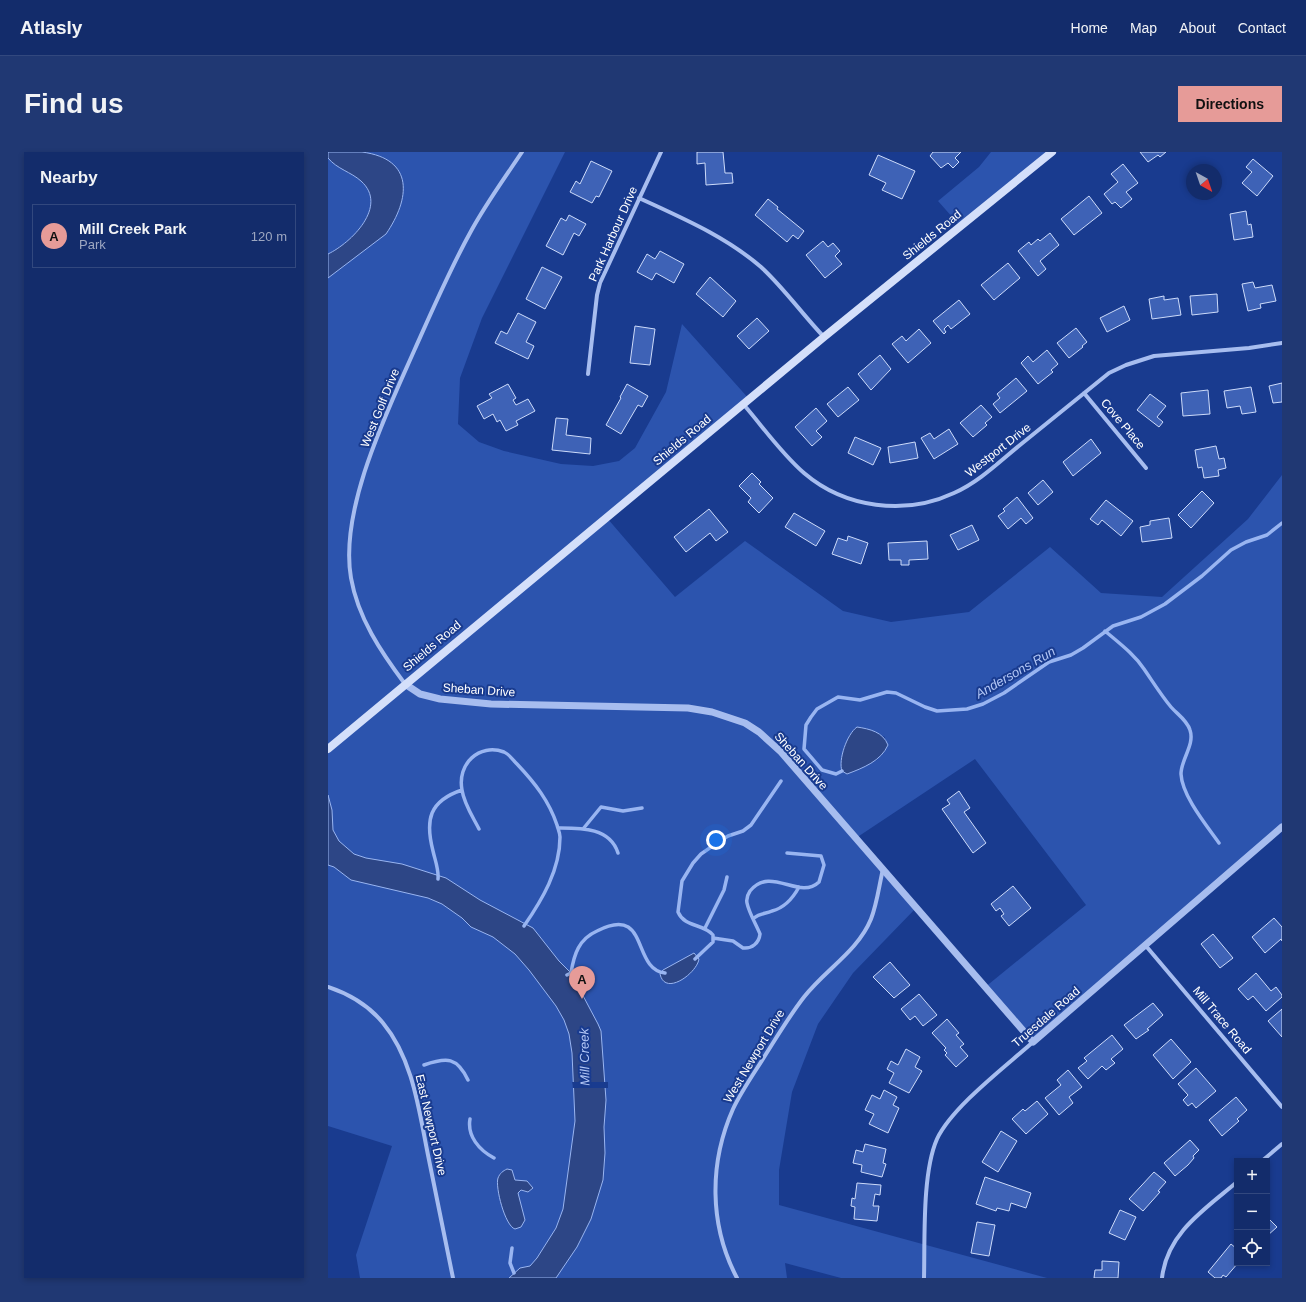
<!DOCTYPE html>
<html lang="en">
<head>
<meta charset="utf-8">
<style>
  :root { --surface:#132c6b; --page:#203873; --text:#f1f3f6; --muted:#9da7c1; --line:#32487e; --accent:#e69b98 }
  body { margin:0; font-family:Arial,sans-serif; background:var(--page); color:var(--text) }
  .controls { position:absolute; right:12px; bottom:12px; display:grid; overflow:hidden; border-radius:0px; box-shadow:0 2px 6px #0003 }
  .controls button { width:36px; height:36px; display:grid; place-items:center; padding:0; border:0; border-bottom:1px solid var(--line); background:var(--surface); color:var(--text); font:20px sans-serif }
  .compass { position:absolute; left:858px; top:12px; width:36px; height:36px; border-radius:50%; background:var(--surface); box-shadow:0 2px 6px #0003; rotate:140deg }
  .you { position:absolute; left:388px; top:688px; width:14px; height:14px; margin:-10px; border:3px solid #fff; border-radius:50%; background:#1a73e8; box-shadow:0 0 0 6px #1a73e833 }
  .badge { display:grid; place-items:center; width:26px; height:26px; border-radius:50%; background:var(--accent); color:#111; font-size:13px; font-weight:700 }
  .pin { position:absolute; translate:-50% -33px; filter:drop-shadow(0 1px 2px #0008) }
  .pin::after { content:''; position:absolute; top:21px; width:14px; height:12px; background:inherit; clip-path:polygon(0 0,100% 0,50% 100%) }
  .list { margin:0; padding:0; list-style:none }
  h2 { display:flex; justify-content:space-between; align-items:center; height:52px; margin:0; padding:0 16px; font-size:17px }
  h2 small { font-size:13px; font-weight:400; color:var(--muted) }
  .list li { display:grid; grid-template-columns:26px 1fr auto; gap:12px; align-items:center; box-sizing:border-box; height:64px; margin:0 8px 8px; padding:0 8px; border:1px solid var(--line); border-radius:0px }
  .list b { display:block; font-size:15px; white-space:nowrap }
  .list p { margin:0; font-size:13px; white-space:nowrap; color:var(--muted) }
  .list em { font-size:13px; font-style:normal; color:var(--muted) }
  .icon { flex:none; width:22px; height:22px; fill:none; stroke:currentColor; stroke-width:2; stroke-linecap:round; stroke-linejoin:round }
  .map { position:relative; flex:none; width:954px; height:1126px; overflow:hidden; border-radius:0px }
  header { display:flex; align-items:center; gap:24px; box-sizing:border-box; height:56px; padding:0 20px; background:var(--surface); border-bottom:1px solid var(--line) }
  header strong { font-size:19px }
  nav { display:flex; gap:22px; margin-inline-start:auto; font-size:14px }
  .intro { display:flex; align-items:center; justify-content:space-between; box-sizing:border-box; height:96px; padding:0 24px }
  h1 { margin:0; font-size:28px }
  .button { padding:10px 18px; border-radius:0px; background:var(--accent); color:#111; font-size:14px; font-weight:700 }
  main { display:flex; gap:24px; padding:0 24px }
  aside { flex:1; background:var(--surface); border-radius:0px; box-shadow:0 2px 6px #0003 }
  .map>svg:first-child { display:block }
  .green { fill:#2c54ae; fill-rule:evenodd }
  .water { fill:#2d4686; stroke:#99b5f1 }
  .pier { fill:#193b8f }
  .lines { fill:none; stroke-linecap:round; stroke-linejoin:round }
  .stream { stroke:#99b5f1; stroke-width:3.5 }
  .building { fill:#3e62b6; stroke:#cddbfa }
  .minor { stroke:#a7bdef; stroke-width:4 }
  .tertiary { stroke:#a7bdef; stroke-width:7 }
  .secondary { stroke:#d4dffa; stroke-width:8 }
  .labels { text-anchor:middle; stroke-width:4; stroke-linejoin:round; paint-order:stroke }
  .street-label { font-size:12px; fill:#fff; stroke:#193b8f }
  .water-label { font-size:13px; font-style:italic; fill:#b3c7f6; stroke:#193b8f }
</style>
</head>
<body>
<header>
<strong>Atlasly</strong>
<nav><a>Home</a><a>Map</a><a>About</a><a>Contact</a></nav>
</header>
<div class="intro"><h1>Find us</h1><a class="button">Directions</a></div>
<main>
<aside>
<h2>Nearby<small></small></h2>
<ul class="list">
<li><span class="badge">A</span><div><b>Mill Creek Park</b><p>Park</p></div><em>120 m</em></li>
</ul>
</aside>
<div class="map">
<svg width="954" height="1126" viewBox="0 0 954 1126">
  <rect width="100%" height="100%" fill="#193b8f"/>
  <path class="green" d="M 0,0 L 237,0 L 154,166 L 132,226 L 130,272 L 151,290 L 176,299 L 233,312 L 265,314 L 291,309 L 307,296 L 338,240 L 354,172 L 422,248 L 279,366 L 347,445 L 417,389 L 515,459 L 563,470 L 641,460 L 722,395 L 773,441 L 834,445 L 920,367 L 954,323 L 954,675 L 705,890 L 656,836 L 758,753 L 647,607 L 528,686 L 588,756 L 525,821 L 490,872 L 464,940 L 451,1018 L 451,1053 L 719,1126 L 513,1126 L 457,1111 L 459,1126 L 32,1126 L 28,1103 L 64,994 L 0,974 ZM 537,577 L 557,585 L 549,608 L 519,622 L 513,608 L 517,598 Z
    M 663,0 L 724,0 L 633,75 L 610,49 L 651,15 Z"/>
  <path class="water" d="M 0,0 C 11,0 23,0 34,0 C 87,7 82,47 58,82 L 0,126 L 0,102 C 23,91 61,54 33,29 C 23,20 9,17 0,6 Z
    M 529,575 C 542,577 555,580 560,593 C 553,609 535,616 519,622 L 514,619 C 510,608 519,582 529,575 Z
    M 0,643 L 4,658 L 5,678 L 11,689 L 26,702 L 38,706 L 74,712 L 118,726 L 152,748 L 205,776 L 231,809 L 243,821 L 270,872 L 273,879 L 278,948 L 276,975 L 277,1001 L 275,1028 L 263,1067 L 249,1095 L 228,1126 L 181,1126 L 192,1116 L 202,1114 L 209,1106 L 228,1076 L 235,1057 L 247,969 L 244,901 L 241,882 L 236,868 L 228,854 L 201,818 L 187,802 L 165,785 L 143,775 L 134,766 L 114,752 L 100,746 L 23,728 L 6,715 L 0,713 Z
    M 366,801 L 371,807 C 369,821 337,845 332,822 L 335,818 Z
    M 179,1017 L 184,1018 L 187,1028 L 199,1029 L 205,1036 L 200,1040 L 193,1038 L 190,1041 L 197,1068 L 193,1075 L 187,1077 C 177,1074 167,1035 170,1026 C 172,1021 175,1019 179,1017 Z"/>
  <path class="pier" d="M 244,930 L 280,930 L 280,936 L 245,936 Z"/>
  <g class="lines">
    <path class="stream" d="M 777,479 C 791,491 806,502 816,517 C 825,530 833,543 843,555 C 849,562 859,568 862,578 C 867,593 853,607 853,622 C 854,644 879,674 891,691
      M 514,619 L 508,622 L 494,618 L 476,597 L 478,573 L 483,565 L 489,557 L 510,545 L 532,548 L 559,540 L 568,541 L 597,555 L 609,559 L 639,557 L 655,552 L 676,541 L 721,510 L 743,503 L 755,496 L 785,474 L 813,465 L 837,452 L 874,424 L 903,398 L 918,390 L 939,383 L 954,371
      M 230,676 C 252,676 282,675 290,701
      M 151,677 C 145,665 136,652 134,638 C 129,612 151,591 176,600 C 181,602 185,608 189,612 C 207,631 221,649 229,673 C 230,677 232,681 232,685 C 232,718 214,748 196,774
      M 255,677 L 273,655 L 295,659 L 314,656
      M 110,727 C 111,718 107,708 105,699 C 97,668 101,649 134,638
      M 426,766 C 432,761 438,762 444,759 C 456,756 465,746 471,735
      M 377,776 L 396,738 L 399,725
      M 385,786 L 405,789 L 415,796 C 424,797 431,791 432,782 C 428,772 421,761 419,751 C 418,746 420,742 422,739 C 443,713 471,749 491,730 L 496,713 L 493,704 L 459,701
      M 367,807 L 385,790 L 385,783 C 375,771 357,776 350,760 L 354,729 L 365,711 L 373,702 L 389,691 L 400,684 L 415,679 L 423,673 L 453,629
      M 239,823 L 243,821 C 246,802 251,787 269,779 C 322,752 303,817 337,821
      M 96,913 C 119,905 129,905 140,928
      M 142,967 C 139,984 151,998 166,1006
      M 184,1096 L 182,1111 L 186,1121"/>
  </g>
  <path class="building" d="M 369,0 L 395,0 L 397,21 L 404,21 L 405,31 L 378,33 L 377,11 L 369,12 Z
    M 605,0 L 633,0 L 627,6 L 631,10 L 625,16 L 620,11 L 613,16 L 602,4 Z
    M 812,0 L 838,0 L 832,5 L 830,3 L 820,10 Z
    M 550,3 L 587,19 L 574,47 L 554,38 L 558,31 L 541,23 Z
    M 925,7 L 945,24 L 929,44 L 914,31 L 924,20 L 918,15 Z
    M 263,9 L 284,19 L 271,45 L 268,44 L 264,51 L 242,40 L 248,29 L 252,32 Z
    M 795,12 L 810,31 L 798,40 L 804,47 L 793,56 L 787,50 L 784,52 L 776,42 L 790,30 L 783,22 Z
    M 761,44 L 774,61 L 746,83 L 733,67 Z
    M 440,47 L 450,55 L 449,57 L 476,79 L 470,87 L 465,83 L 459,90 L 427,63 Z
    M 918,59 L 920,73 L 923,72 L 925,85 L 906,88 L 902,62 Z
    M 241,63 L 258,72 L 251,84 L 246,81 L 235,103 L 218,94 L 233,66 L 238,69 Z
    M 722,81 L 731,93 L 712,109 L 718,117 L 710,124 L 690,99 L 701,90 L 703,93 L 710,87 L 712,89 Z
    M 495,89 L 500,95 L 505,91 L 512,99 L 507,104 L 514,112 L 497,126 L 478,103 Z
    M 332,99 L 356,112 L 346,131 L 328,121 L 324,128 L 309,120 L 319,102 L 327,107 Z
    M 680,111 L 692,126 L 666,148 L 653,133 Z
    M 214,115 L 234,125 L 217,157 L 198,147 Z
    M 382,125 L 408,149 L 395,165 L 368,142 Z
    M 925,130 L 927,136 L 944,133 L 948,149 L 932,152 L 933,156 L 920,159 L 914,132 Z
    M 889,142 L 890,160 L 864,163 L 862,144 Z
    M 836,144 L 836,148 L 850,146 L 853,163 L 824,167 L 821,147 Z
    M 631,148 L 642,162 L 623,177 L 620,173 L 616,177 L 618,180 L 616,182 L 605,169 Z
    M 796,154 L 802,168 L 779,180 L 772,166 Z
    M 190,161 L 208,170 L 198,190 L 206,194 L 200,207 L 167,191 L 173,179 L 179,182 Z
    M 429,166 L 441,179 L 421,197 L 409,184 Z
    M 307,174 L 327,177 L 322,213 L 302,211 Z
    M 748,176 L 759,190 L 754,194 L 755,195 L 741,206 L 729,191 Z
    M 591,177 L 603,191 L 580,211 L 564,192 L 574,184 L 578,189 Z
    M 719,198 L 730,212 L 723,218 L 725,220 L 710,232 L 693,211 L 700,204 L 705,210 Z
    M 552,203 L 563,217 L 543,238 L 530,222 Z
    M 688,226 L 699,239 L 672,261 L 665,252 L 672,246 L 669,242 Z
    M 954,231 L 954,250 L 945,251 L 941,234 Z
    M 180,232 L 188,246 L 185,248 L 188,253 L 200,247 L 207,259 L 188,269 L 190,273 L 178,279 L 172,268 L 169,270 L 165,262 L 156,267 L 149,254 L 164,246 L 161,242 Z
    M 299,232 L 320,244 L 314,255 L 310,253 L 293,282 L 278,273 L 293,246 L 292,245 Z
    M 520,235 L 531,248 L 510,265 L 499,252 Z
    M 923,235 L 928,260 L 914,262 L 912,254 L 899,256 L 896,239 Z
    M 880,238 L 882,262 L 855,264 L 853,241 Z
    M 822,242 L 838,254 L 829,265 L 835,270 L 831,275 L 809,258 Z
    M 653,253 L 664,265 L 657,271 L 659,273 L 645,285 L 632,271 Z
    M 488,256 L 499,269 L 488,279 L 494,285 L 484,294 L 467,275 Z
    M 228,266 L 240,267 L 238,283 L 263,286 L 262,302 L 224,298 Z
    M 621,277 L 630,292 L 606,307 L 593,286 L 602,281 L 606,287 Z
    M 527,285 L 553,296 L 545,313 L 520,301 Z
    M 763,287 L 773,301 L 745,324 L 735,310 Z
    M 587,290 L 590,306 L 562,311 L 560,295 Z
    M 888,294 L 891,307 L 896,306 L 898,316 L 890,318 L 891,324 L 876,326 L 874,315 L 870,316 L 867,298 Z
    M 424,321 L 433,330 L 431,332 L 445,346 L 431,361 L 420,350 L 423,346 L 411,334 Z
    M 715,328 L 725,340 L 710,353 L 700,341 Z
    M 874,339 L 886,351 L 863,376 L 850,363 Z
    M 689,345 L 705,366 L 698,372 L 693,366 L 680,377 L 670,364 L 677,359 L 675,357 Z
    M 778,348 L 805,369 L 793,384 L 774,368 L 770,373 L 762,367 Z
    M 381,357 L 400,380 L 388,389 L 382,381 L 358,400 L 346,385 Z
    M 466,361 L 497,379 L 488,394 L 457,375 Z
    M 841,366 L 844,386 L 814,390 L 812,375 L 822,373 L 822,369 Z
    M 644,373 L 651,388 L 630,398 L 622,383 Z
    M 520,384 L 540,391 L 533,412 L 504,402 L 510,386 L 519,389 Z
    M 599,389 L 600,407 L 581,408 L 581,413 L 573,413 L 573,408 L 561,408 L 560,391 Z
    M 631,639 L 642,656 L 636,660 L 658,691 L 645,701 L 614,657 L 622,652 L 619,648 Z
    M 685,734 L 703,756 L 681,774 L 673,764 L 676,762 L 672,756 L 668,759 L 663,752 Z
    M 946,766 L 954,775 L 954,789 L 953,787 L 937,801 L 924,785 Z
    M 885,782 L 905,806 L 892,816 L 873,792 Z
    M 562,810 L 582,833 L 566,846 L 545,825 Z
    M 928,821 L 943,839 L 948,835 L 954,843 L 954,845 L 938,859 L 925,844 L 920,848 L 910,837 Z
    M 591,842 L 609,863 L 595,874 L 587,864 L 582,868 L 573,857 Z
    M 825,851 L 835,863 L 819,877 L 821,878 L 808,887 L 796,873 Z
    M 954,857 L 954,885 L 940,869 Z
    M 619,867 L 631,881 L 628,883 L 636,892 L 632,895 L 640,904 L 628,915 L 617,903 L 619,901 L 616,898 L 618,896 L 604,881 Z
    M 784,883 L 795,897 L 783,907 L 787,911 L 778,918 L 774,914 L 760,927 L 750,916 L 759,909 L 756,906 Z
    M 843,887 L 863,910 L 845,927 L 825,903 Z
    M 578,897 L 592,905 L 587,915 L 594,919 L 581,941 L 561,931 L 566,921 L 559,917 L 563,909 L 570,913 Z
    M 868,916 L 888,939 L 868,956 L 864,951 L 860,954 L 855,948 L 860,943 L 850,932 Z
    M 740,918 L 754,935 L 741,945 L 745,951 L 731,963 L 717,946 L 733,933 L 729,928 Z
    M 556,938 L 569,945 L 565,953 L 571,956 L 560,981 L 541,972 L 546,962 L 537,958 L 544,943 L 552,947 Z
    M 908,945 L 919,958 L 909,967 L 911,969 L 894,984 L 881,968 Z
    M 709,949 L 720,962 L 698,982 L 684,967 L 695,957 L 697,959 Z
    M 673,979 L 689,989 L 670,1020 L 654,1010 Z
    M 862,988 L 871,998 L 865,1004 L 866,1006 L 860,1013 L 847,1024 L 836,1011 Z
    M 537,992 L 558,997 L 555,1011 L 558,1012 L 554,1025 L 533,1020 L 534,1013 L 525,1011 L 528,998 L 535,1000 Z
    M 826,1020 L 838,1030 L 830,1039 L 832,1040 L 815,1059 L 801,1047 Z
    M 657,1025 L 703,1041 L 698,1056 L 683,1051 L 681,1059 L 669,1056 L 668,1059 L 648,1052 Z
    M 529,1031 L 553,1033 L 552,1043 L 547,1042 L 545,1054 L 551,1054 L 549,1069 L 526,1067 L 527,1055 L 523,1054 L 524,1046 L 527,1047 Z
    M 792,1058 L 808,1065 L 797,1088 L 781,1081 Z
    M 939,1065 L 949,1075 L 939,1084 Z
    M 649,1070 L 667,1073 L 661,1104 L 643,1101 Z
    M 903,1092 L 909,1097 L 910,1111 L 898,1125 L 895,1123 L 893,1126 L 887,1126 L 880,1120 Z
    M 774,1109 L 791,1110 L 790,1126 L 766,1126 L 767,1118 L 774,1118 Z"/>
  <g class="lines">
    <path class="minor" d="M 311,46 C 354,66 397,84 433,115 C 456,136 474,162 496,185
      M 260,222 L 269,143 L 272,131 L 333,0
      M 756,241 L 818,316
      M 416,253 C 435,275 453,301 476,321 C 517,356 577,364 626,341 C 651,330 671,310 692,293 C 722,269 751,245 781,221 L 798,213 L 826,204 L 921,196 L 954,191
      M 77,532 C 53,500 30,466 23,426 C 11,358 59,260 86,199 C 104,159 121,119 142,81 C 157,53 176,27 194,0
      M 818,794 L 954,955
      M 0,835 C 21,842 41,854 55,871 C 85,907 91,959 100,1003 C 108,1044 117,1085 125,1126
      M 934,1009 L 954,992
      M 409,1126 C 381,1073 381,1011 405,957 C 414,938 427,920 438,902 C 450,883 462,863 476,845 C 497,818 530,799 543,767 C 549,752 551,734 555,717
      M 596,1126 C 597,1087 594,1021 609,987 C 624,955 677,915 705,890
      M 834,1126 C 839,1081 877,1057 909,1030"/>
    <path class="tertiary" d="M 77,532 L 92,542 L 112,547 L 163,552 L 360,556 L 384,560 L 417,571 L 431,580 L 453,600 L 705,890 L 954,675"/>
    <path class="secondary" d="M 0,597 L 496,185 L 724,0"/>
  </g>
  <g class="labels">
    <g class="street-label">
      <text transform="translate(285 82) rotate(-66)" y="4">Park Harbour Drive</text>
      <text transform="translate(604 83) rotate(-39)" y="4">Shields Road</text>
      <text transform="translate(52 256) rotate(-68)" y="4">West Golf Drive</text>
      <text transform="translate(795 272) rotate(50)" y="4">Cove Place</text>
      <text transform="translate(354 288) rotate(-40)" y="4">Shields Road</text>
      <text transform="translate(670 298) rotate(-38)" y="4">Westport Drive</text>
      <text transform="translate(104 494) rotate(-40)" y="4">Shields Road</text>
      <text transform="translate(151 538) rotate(4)" y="4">Sheban Drive</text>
      <text transform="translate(473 609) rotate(48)" y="4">Sheban Drive</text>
      <text transform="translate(718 865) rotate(-41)" y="4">Truesdale Road</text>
      <text transform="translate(894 868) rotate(50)" y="4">Mill Trace Road</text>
      <text transform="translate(426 904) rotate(-59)" y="4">West Newport Drive</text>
      <text transform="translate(103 973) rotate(77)" y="4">East Newport Drive</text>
    </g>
    <g class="water-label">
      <text transform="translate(687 520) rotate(-30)" y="5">Andersons Run</text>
      <text transform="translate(256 905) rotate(-91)" y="5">Mill Creek</text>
    </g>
  </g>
</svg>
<div class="controls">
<button>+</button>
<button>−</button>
<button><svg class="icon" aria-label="locate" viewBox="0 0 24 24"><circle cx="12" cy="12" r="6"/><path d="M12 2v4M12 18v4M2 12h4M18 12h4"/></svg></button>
</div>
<svg class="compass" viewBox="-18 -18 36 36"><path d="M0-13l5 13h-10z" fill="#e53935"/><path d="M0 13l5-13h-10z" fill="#9da7c1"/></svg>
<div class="you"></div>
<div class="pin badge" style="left:254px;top:847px">A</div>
</div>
</main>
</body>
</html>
